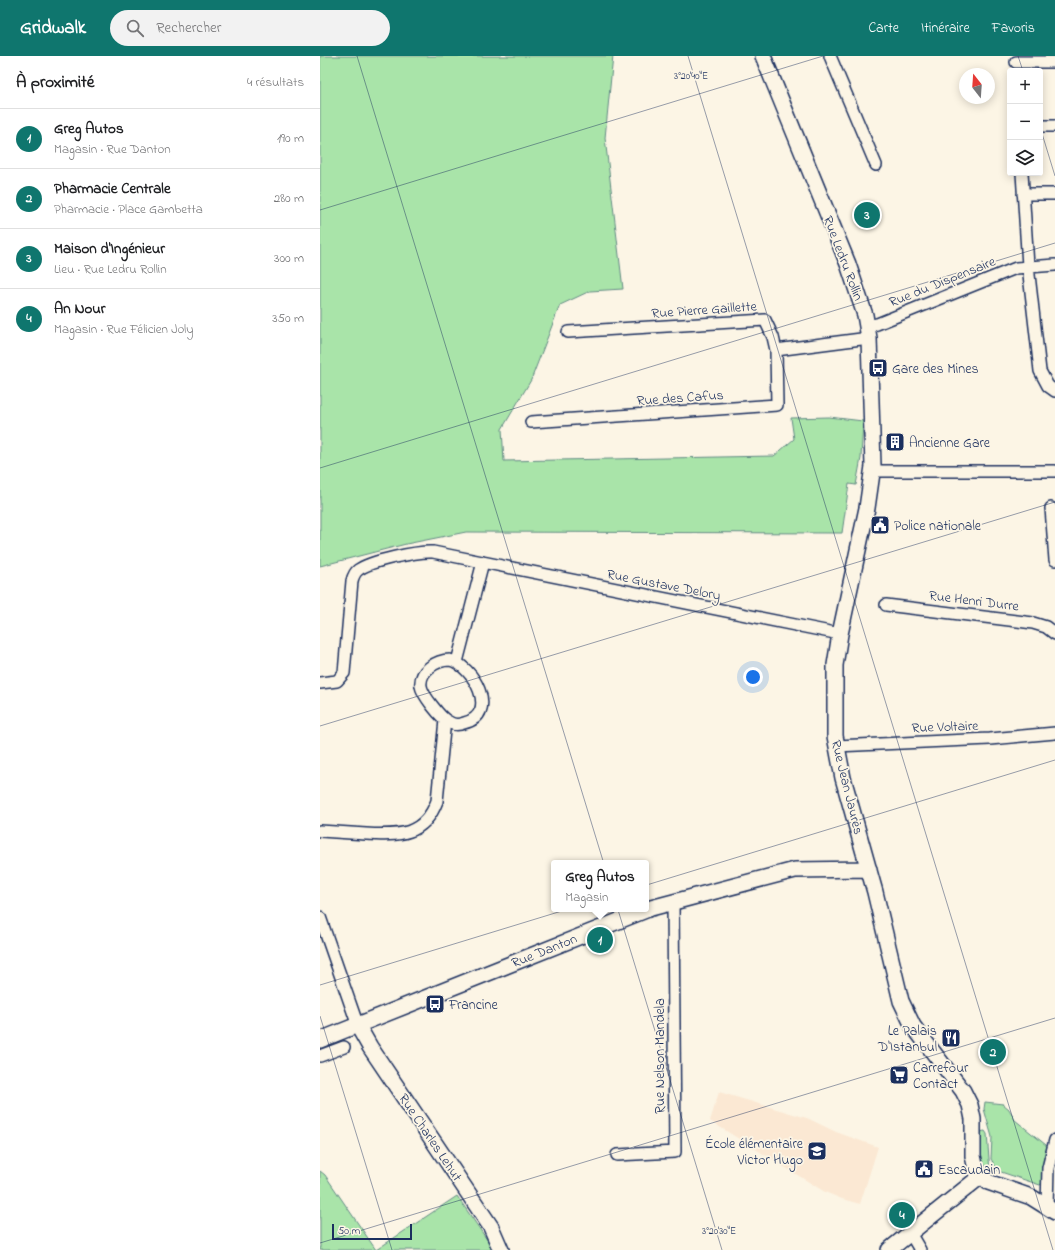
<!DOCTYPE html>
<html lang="fr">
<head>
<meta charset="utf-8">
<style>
  :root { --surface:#fff; --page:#f2f2f2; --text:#202124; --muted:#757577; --line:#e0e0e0; --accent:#0f766e }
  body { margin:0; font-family:"Indie Flower",sans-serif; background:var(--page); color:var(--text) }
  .controls { position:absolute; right:12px; top:12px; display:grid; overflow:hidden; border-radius:4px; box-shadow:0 2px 10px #0003 }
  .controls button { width:36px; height:36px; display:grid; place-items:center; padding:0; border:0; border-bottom:1px solid var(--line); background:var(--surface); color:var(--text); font:20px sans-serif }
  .compass { position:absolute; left:639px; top:12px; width:36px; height:36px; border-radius:50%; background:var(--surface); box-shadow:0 2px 10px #0003; rotate:343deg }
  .scale { position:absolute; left:12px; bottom:10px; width:80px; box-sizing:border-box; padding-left:4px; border:2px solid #1b2f5e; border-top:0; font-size:11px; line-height:14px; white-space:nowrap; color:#1b2f5e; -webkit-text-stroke:3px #fcf5e5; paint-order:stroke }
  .you { position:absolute; left:433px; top:621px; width:14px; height:14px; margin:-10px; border:3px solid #fff; border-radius:50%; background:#1a73e8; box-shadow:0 0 0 6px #1a73e833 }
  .badge { display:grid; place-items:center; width:26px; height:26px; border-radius:50%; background:var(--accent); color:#fff; font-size:13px; font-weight:700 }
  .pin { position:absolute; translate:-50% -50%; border:2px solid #fff; box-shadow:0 1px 4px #0006 }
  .popup { position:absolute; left:231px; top:804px; width:98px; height:52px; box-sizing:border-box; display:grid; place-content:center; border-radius:4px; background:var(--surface); filter:drop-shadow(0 1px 3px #0005); font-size:13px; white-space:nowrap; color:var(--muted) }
  .popup b { font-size:15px; color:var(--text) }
  .popup::after { content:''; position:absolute; left:50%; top:100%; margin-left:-8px; border:8px solid transparent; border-top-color:var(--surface) }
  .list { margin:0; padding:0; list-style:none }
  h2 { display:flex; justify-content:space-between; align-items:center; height:52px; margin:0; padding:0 16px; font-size:17px }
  h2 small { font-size:13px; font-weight:400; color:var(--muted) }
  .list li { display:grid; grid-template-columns:26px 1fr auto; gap:12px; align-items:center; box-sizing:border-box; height:60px; padding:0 16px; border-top:1px solid var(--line) }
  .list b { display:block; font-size:15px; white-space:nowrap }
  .list p { margin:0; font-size:13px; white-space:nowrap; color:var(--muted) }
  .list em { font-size:13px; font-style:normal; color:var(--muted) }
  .icon { flex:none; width:22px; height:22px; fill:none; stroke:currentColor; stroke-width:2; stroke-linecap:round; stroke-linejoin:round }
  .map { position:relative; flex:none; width:735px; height:1194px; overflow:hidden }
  header { display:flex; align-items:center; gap:24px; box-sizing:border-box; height:56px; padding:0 20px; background:var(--accent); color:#fff }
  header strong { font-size:19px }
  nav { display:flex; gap:22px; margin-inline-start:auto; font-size:14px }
  .search { width:280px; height:36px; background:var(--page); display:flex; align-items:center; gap:10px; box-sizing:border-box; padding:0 14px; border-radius:22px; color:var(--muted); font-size:15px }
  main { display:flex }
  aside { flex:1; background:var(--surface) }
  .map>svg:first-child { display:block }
  .built { fill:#fbe8d3 }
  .green { fill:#a9e4a9; stroke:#628a84 }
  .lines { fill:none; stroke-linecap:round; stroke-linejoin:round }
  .street-casing { stroke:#1b2f5e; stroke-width:14 }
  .secondary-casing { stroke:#1b2f5e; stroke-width:18 }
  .street { stroke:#fcf5e5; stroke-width:11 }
  .secondary { stroke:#fcf5e5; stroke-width:15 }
  .ticks { fill:none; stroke:#1b2f5e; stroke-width:1; stroke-opacity:0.45 }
  .labels { text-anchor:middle; stroke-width:3.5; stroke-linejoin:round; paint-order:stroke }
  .street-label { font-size:14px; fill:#1b2f5e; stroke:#fcf5e5 }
  .poi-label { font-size:14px; fill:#1b2f5e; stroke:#fcf5e5; text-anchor:start }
  .ticks-label { font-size:10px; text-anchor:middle; fill:#1b2f5e; stroke:#fcf5e5; stroke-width:3.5; stroke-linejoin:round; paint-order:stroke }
</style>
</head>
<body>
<header>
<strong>Gridwalk</strong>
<div class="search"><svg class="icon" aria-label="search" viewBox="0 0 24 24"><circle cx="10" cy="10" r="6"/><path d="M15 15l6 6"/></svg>Rechercher</div>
<nav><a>Carte</a><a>Itinéraire</a><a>Favoris</a></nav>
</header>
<main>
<aside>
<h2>À proximité<small>4 résultats</small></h2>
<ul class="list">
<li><span class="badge">1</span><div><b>Greg Autos</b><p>Magasin · Rue Danton</p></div><em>190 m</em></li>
<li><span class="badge">2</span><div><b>Pharmacie Centrale</b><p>Pharmacie · Place Gambetta</p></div><em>280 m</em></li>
<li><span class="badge">3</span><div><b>Maison d'Ingénieur</b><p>Lieu · Rue Ledru Rollin</p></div><em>300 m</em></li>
<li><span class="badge">4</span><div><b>An Nour</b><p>Magasin · Rue Félicien Joly</p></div><em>350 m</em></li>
</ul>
</aside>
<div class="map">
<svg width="735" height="1194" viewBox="0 0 735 1194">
  <rect width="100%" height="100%" fill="#fcf5e5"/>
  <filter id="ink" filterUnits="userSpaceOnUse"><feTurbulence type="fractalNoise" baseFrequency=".025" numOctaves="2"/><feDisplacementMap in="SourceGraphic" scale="8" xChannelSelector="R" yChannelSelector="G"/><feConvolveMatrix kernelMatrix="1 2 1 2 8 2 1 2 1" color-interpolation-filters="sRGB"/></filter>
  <g filter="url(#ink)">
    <path class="built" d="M 399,1036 L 487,1062 L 516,1076 L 558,1091 L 540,1148 L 522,1143 L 505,1136 L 390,1065 Z"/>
    <path class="green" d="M 0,0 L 293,0 L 285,82 L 303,233 L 270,235 L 240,249 L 211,324 L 182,373 L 184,405 L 454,400 L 474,383 L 471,362 L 509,361 L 543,365 L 541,402 L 536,429 L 529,428 L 522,477 L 146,476 L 86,488 L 0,510 Z
      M 665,1046 L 683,1048 L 689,1053 L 695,1064 L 726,1089 L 728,1095 L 723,1127 L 720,1129 L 678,1115 L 671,1103 L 672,1081 L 664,1053 Z
      M 665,1075 L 667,1078 L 670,1115 C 656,1112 660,1088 659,1076 Z
      M 0,1115 L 5,1119 L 56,1194 L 137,1140 L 170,1188 L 171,1194 L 0,1194 Z"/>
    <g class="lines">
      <g class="street-casing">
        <path id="street" d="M 510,0 L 556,109
          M 696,6 L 735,6
          M 720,70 L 735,70
          M 702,117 L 708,210 L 720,315 L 728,330 L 735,335
          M 703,138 L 735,138
          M 547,270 L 557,268 L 696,212 L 735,209
          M 248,276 L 445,264 L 453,281 L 456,294 L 549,282
          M 211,366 L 457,349 L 456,294
          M 553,415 L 735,415
          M 731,452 L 735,504
          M 566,549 L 713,567 L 726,571 L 735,578
          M 130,604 C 152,609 181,658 144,667 C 139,669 133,669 129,666 C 121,663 102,638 101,630 C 99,615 116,604 130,604 Z
          M 137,606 L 163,506
          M 0,627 L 17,625 L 24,617 L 32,525 C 33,521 34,517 38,514 C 50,505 97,495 113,496 L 520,578
          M 516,690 L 670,683 L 735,677
          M 0,775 C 15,776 31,777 46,778 C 79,780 104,780 117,745 L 125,664
          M 0,861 L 38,970
          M 0,1000 L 24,991
          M 297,1099 L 355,1096 L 353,846
          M 727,1150 L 728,1112 L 735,1084
          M 590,1177 L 600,1194"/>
      </g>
      <g class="secondary-casing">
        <path id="secondary" d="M 443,0 L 528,208 L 545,259 L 549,282 L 553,410 L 547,452 L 520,578 L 515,609 L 515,680 L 523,722 L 555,836 L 581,945 L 593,970 L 643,1035 L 650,1049 L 653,1063 L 653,1100 L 656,1113 L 668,1126 L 711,1141 L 735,1156
          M 38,970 L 50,991 L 171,1171 L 181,1194
          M 0,984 L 331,852 L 475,814 L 549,813
          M 569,1194 L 661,1120"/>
      </g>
      <use href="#street" class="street"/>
      <use href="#secondary" class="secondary"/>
    </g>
  </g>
  <path class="ticks" d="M 37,0 L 402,1194M 368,0 L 733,1194M 698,0 L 703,15M 720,71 L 735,120M 0,154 L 503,0M 0,412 L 735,187M 0,670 L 735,446M 0,929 L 735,704M 0,960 L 72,1194M 0,1187 L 735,962"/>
  <defs>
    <g id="bus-square" transform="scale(1)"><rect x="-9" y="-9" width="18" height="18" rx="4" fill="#1b2f5e" stroke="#fcf5e5"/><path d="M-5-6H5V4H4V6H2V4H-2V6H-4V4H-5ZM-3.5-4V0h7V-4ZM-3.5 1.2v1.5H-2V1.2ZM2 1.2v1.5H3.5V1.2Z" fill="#fff"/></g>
    <g id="building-square" transform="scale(1)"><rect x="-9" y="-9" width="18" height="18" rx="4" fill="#1b2f5e" stroke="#fcf5e5"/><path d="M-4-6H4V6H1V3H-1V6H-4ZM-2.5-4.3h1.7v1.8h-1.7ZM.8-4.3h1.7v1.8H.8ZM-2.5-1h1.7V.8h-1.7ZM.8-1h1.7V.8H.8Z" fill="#fff"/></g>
    <g id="civic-square" transform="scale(1)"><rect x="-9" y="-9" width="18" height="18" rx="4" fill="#1b2f5e" stroke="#fcf5e5"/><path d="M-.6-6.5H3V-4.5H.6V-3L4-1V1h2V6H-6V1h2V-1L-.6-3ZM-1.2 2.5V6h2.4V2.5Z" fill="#fff"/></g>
    <g id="restaurant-square" transform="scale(1)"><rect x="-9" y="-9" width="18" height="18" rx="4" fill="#1b2f5e" stroke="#fcf5e5"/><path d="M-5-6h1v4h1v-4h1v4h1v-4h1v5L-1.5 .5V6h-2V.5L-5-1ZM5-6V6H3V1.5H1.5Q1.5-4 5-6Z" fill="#fff"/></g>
    <g id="supermarket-square" transform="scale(1)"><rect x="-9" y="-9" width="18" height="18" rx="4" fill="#1b2f5e" stroke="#fcf5e5"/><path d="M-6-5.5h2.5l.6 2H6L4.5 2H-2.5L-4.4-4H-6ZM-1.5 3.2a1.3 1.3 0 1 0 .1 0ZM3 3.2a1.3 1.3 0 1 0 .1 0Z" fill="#fff"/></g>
    <g id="school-square" transform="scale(1)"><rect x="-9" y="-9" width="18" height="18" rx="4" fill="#1b2f5e" stroke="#fcf5e5"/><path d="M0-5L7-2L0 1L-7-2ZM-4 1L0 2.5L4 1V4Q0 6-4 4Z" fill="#fff"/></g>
  </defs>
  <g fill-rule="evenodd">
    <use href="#bus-square" x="558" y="312"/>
    <use href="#building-square" x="575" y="386"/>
    <use href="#civic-square" x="560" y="469"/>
    <use href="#bus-square" x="115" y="948"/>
    <use href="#restaurant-square" x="631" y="982"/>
    <use href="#supermarket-square" x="579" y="1019"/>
    <use href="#school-square" x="497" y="1095"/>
    <use href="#civic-square" x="604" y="1113"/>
  </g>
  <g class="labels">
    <g class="street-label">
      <text transform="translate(524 202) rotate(69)" y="5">Rue Ledru Rollin</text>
      <text transform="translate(622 225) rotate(-22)" y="5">Rue du Dispensaire</text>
      <text transform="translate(384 253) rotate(-4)" y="5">Rue Pierre Gaillette</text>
      <text transform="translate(360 341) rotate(-4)" y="5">Rue des Cafus</text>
      <text transform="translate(344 528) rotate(11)" y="5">Rue Gustave Delory</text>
      <text transform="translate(654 544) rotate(7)" y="5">Rue Henri Durre</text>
      <text transform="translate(625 670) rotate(-2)" y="5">Rue Voltaire</text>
      <text transform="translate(528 731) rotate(76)" y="5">Rue Jean Jaurès</text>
      <text transform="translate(224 894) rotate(-22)" y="5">Rue Danton</text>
      <text transform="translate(339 1000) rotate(-90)" y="5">Rue Nelson Mandela</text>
      <text transform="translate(111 1081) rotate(56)" y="5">Rue Charles Lehut</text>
    </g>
    <g class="poi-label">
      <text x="572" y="317">Gare des Mines</text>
      <text x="589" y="391">Ancienne Gare</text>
      <text x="574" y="474">Police nationale</text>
      <text x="129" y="953">Francine</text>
      <text x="617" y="979" text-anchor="end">Le Palais<tspan x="617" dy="16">D'Istanbul</tspan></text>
      <text x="593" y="1016">Carrefour<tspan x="593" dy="16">Contact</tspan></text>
      <text x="483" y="1092" text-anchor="end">École élémentaire<tspan x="483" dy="16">Victor Hugo</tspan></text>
      <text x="618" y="1118">Escaudain</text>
    </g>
  </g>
  <g class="ticks-label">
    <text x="371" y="23">3°20'40"E</text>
    <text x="399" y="1178">3°20'30"E</text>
  </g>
</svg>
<div class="controls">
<button>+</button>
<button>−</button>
<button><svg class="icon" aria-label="layers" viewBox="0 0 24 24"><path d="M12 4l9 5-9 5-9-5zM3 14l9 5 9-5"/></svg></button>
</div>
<svg class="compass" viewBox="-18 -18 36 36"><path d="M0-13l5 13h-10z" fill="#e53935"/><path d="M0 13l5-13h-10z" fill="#757577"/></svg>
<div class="scale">50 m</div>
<div class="you"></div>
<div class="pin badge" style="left:280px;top:884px">1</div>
<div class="popup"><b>Greg Autos</b>Magasin</div>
<div class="pin badge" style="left:673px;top:996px">2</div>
<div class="pin badge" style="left:547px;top:159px">3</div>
<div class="pin badge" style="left:582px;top:1159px">4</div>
</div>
</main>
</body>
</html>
